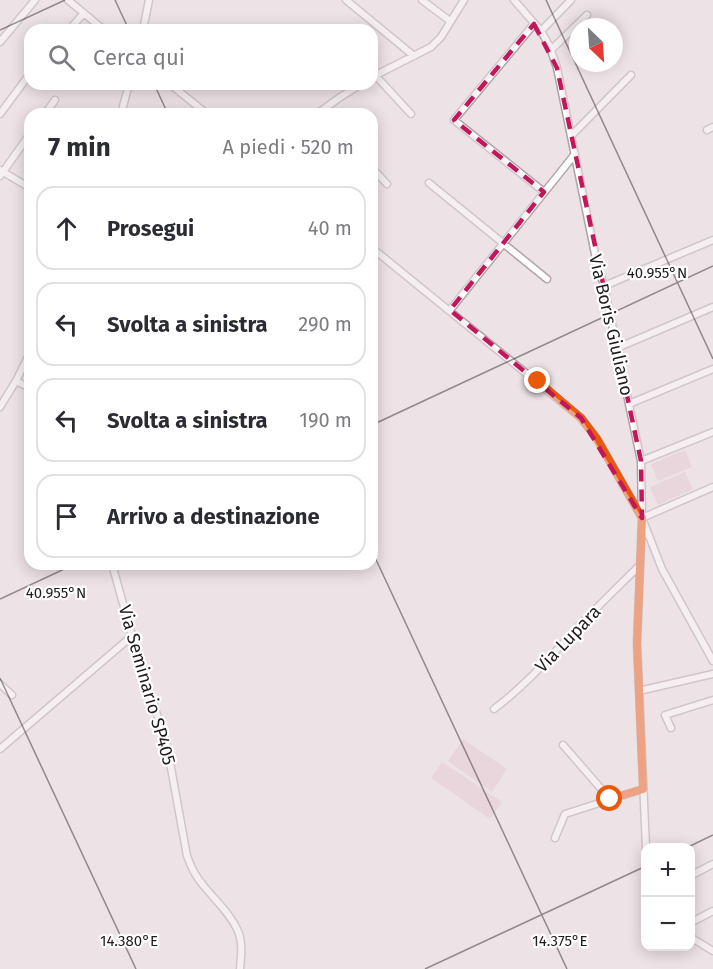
<!DOCTYPE html>
<html lang="it">
<head>
<meta charset="utf-8">
<style>
  :root { --surface:#fff; --page:#f2f2f3; --text:#2b2b33; --muted:#7c7c81; --line:#e1e1e2 }
  body { margin:0; font-family:"Fira Sans",sans-serif; background:var(--page); color:var(--text) }
  .controls { position:absolute; right:18px; bottom:18px; display:grid; overflow:hidden; border-radius:12px; box-shadow:0 3px 15px #0003 }
  .controls button { width:54px; height:54px; display:grid; place-items:center; padding:0; border:0; border-bottom:2px solid var(--line); background:var(--surface); color:var(--text); font:30px sans-serif }
  .compass { position:absolute; left:569px; top:18px; width:54px; height:54px; border-radius:50%; background:var(--surface); box-shadow:0 3px 15px #0003; rotate:155deg }
  .stop { position:absolute; width:18px; height:18px; margin:-14px; border:4px solid #ea580c; border-radius:50%; background:#fff }
  .stop.end { background:#ea580c; border-color:#fff; box-shadow:0 2px 6px #0008 }
  .list { margin:0; padding:0; list-style:none }
  h2 { display:flex; justify-content:space-between; align-items:center; height:78px; margin:0; padding:0 24px; font-size:26px }
  h2 small { font-size:20px; font-weight:400; color:var(--muted) }
  .list li { display:grid; grid-template-columns:39px 1fr auto; gap:18px; align-items:center; box-sizing:border-box; height:84px; margin:0 12px 12px; padding:0 12px; border:2px solid var(--line); border-radius:18px }
  .list b { display:block; font-size:22px; white-space:nowrap }
  .list em { font-size:20px; font-style:normal; color:var(--muted) }
  .icon { flex:none; width:33px; height:33px; fill:none; stroke:currentColor; stroke-width:2; stroke-linecap:round; stroke-linejoin:round }
  .map { position:relative; flex:none; width:713px; height:969px; overflow:hidden }
  .search { position:absolute; background:var(--surface); box-shadow:0 3px 15px #0003; left:24px; top:24px; width:354px; height:66px; display:flex; align-items:center; gap:15px; box-sizing:border-box; padding:0 21px; border-radius:18px; color:var(--muted); font-size:22px }
  .panel { position:absolute; background:var(--surface); box-shadow:0 3px 15px #0003; left:24px; top:108px; width:354px; height:462px; border-radius:18px }
  .map>svg:first-child { display:block }
  .green { fill:#e4c7d1 }
  .lines { fill:none; stroke-linecap:round; stroke-linejoin:round }
  .minor-casing { stroke:#afa4a7; stroke-width:9 }
  .minor { stroke:#fff; stroke-width:6 }
  .route { stroke:#ea580c; stroke-width:8 }
  .marked { fill:none; stroke:#c2185b; stroke-width:4.5; stroke-dasharray:12 8; stroke-linejoin:round }
  .ticks { fill:none; stroke:#201c1d; stroke-width:1.5; stroke-opacity:0.45 }
  .labels { text-anchor:middle; stroke-width:4.5; stroke-linejoin:round; paint-order:stroke }
  .street-label { font-size:18px; fill:#201c1d; stroke:#fff }
  .ticks-label { font-size:15px; text-anchor:middle; fill:#201c1d; stroke:#fff; stroke-width:4.5; stroke-linejoin:round; paint-order:stroke }
</style>
</head>
<body>
<div class="map">
<svg width="713" height="969" viewBox="0 0 713 969">
  <rect width="100%" height="100%" fill="#ede2e5"/>
  <path class="green" d="M 685,450 L 692,467 L 658,481 L 651,464 Z
    M 685,472 L 693,489 L 658,505 L 650,487 Z
    M 463,739 L 507,769 L 492,792 L 448,761 Z
    M 442,762 L 502,802 L 490,819 L 431,778 Z"/>
  <g class="lines">
    <g class="minor-casing">
      <path id="minor" d="M 68,0 L 104,30
        M 346,0 L 414,56
        M 422,0 L 450,21
        M 514,0 L 541,31 L 550,47 L 557,68 L 595,254 L 604,286 L 641,461 L 642,518 L 637,643 L 646,848
        M 534,24 L 454,120 L 544,192
        M 69,30 L 84,13
        M 143,30 L 149,0
        M 541,31 L 571,0
        M 0,42 L 35,0
        M 551,50 L 587,15
        M 375,75 L 411,114
        M 372,77 L 431,47 L 441,37 L 464,0
        M 170,84 L 207,114
        M 0,114 L 26,79 L 30,75
        M 45,114 L 55,100
        M 121,114 L 129,84
        M 317,114 L 339,98 L 361,84
        M 707,130 L 713,127
        M 571,136 L 631,75
        M 372,168 L 387,184
        M 0,170 L 30,188
        M 0,176 L 30,134
        M 429,183 L 547,279
        M 372,248 L 581,418 L 597,439 L 642,518 L 662,569 L 713,661
        M 604,286 L 713,240
        M 450,310 L 575,154
        M 617,348 L 713,307
        M 16,381 L 30,388
        M 629,404 L 713,369
        M 0,407 L 16,381 L 30,353
        M 641,461 L 713,432
        M 642,518 L 713,487
        M 112,564 L 132,636 L 167,746 L 187,856 C 191,867 195,876 203,885 C 215,900 230,913 238,931 C 243,943 241,957 240,969
        M 0,684 L 12,695
        M 643,690 L 713,674
        M 494,709 C 526,685 552,655 580,625 C 599,605 619,586 639,566
        M 671,728 L 665,715 L 713,700
        M 563,745 L 610,799
        M 0,749 L 132,636
        M 555,838 L 565,814 L 643,789
        M 690,876 L 713,864
        M 690,923 L 713,911
        M 690,937 L 713,951"/>
    </g>
    <use href="#minor" class="minor"/>
  </g>
  <g class="lines">
    <path class="route" d="M 538,381 L 581,418 L 597,439 L 642,518 L 637,643 L 643,789 L 610,799"/>
  </g>
  <path d="M0 0H713V969H0ZM 534,24 L 557,68 L 641,461 L 642,518 L 581,418 L 450,310 L 544,192 L 454,120 Z" fill="#ede2e5" fill-opacity=".55" fill-rule="evenodd"/>
  <path class="marked" d="M 534,24 L 557,68 L 641,461 L 642,518 L 581,418 L 450,310 L 544,192 L 454,120 Z"/>
  <path class="ticks" d="M 115,0 L 129,30M 546,0 L 713,359M 0,30 L 65,0M 154,84 L 168,114M 372,425 L 713,266M 372,551 L 567,969M 0,599 L 75,564M 0,678 L 136,969M 686,848 L 713,835M 425,969 L 646,866"/>
  <g class="labels">
    <g class="street-label">
      <text transform="translate(611 325) rotate(77)" y="6">Via Boris Giuliano</text>
      <text transform="translate(568 639) rotate(-46)" y="6">Via Lupara</text>
      <text transform="translate(147 685) rotate(74)" y="6">Via Seminario SP405</text>
    </g>
  </g>
  <g class="ticks-label">
    <text x="657" y="278">40.955°N</text>
    <text x="56" y="598">40.955°N</text>
    <text x="129" y="946">14.380°E</text>
    <text x="560" y="946">14.375°E</text>
  </g>
</svg>
<div class="controls">
<button>+</button>
<button>−</button>
</div>
<svg class="compass" viewBox="-18 -18 36 36"><path d="M0-13l5 13h-10z" fill="#e53935"/><path d="M0 13l5-13h-10z" fill="#7c7c81"/></svg>
<div class="stop" style="left:610px;top:799px"></div>
<div class="stop end" style="left:538px;top:381px"></div>
<div class="search"><svg class="icon" aria-label="search" viewBox="0 0 24 24"><circle cx="10" cy="10" r="6"/><path d="M15 15l6 6"/></svg>Cerca qui</div>
<section class="panel">
<h2>7 min<small>A piedi · 520 m</small></h2>
<ul class="list">
<li><svg class="icon" aria-label="ahead" viewBox="0 0 24 24"><path d="M12 20V5M6 11l6-6 6 6"/></svg><div><b>Prosegui</b></div><em>40 m</em></li>
<li><svg class="icon" aria-label="left" viewBox="0 0 24 24"><path d="M17 20v-9H6M10 6l-5 5 5 5"/></svg><div><b>Svolta a sinistra</b></div><em>290 m</em></li>
<li><svg class="icon" aria-label="left" viewBox="0 0 24 24"><path d="M17 20v-9H6M10 6l-5 5 5 5"/></svg><div><b>Svolta a sinistra</b></div><em>190 m</em></li>
<li><svg class="icon" aria-label="arrive" viewBox="0 0 24 24"><path d="M6 21V4h12l-3 4 3 4H6"/></svg><div><b>Arrivo a destinazione</b></div></li>
</ul>
</section>
</div>
</body>
</html>
